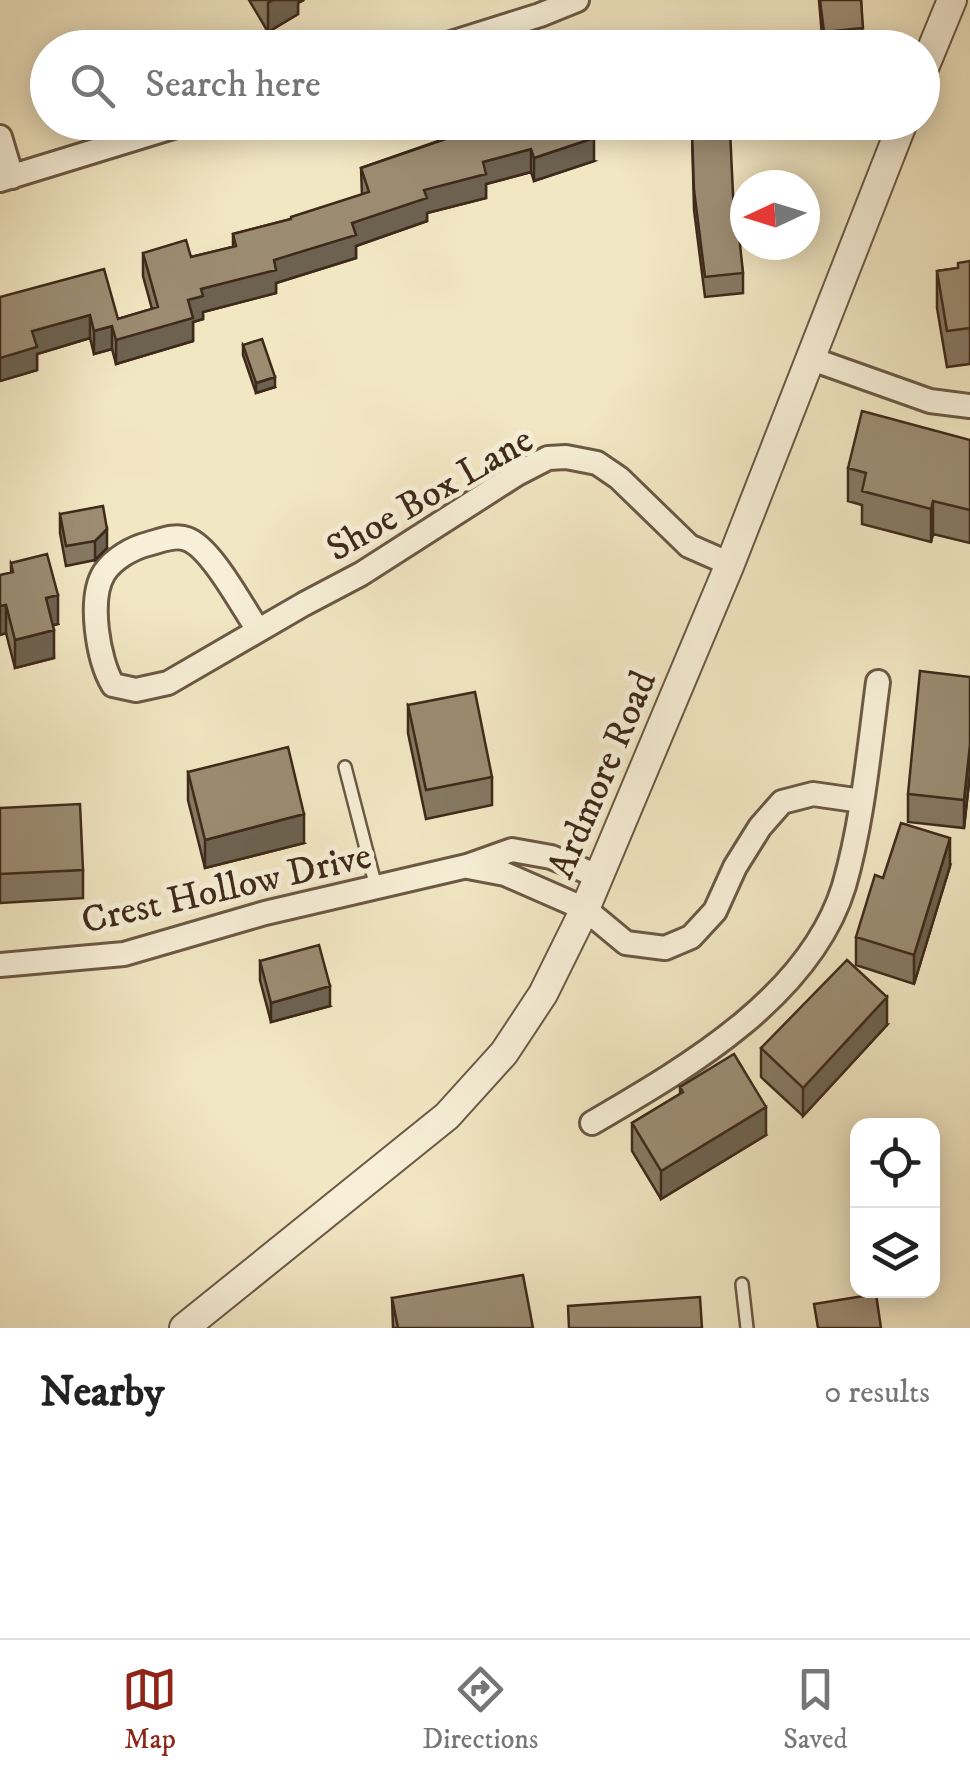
<!DOCTYPE html>
<html lang="en">
<head>
<meta charset="utf-8">
<style>
  :root { --surface:#fff; --page:#f2f2f2; --text:#222; --muted:#767676; --line:#e0e0e0; --accent:#8f2418 }
  body { margin:0; font-family:"IM FELL DW Pica",serif; background:var(--page); color:var(--text) }
  .controls { position:absolute; right:30px; bottom:30px; display:grid; overflow:hidden; border-radius:20px; box-shadow:0 5px 25px #0003 }
  .controls button { width:90px; height:90px; display:grid; place-items:center; padding:0; border:0; border-bottom:2px solid var(--line); background:var(--surface); color:var(--text); font:50px sans-serif }
  .compass { position:absolute; left:730px; top:170px; width:90px; height:90px; border-radius:50%; background:var(--surface); box-shadow:0 5px 25px #0003; rotate:266deg }
  .list { margin:0; padding:0; list-style:none }
  h2 { display:flex; justify-content:space-between; align-items:center; height:130px; margin:0; padding:0 40px; font-size:42px }
  h2 small { font-size:32px; font-weight:400; color:var(--muted) }
  .icon { flex:none; width:55px; height:55px; fill:none; stroke:currentColor; stroke-width:2; stroke-linecap:round; stroke-linejoin:round }
  .map { position:relative; flex:none; width:970px; height:1328px; overflow:hidden }
  .search { position:absolute; background:var(--surface); box-shadow:0 5px 25px #0003; left:30px; right:30px; top:30px; height:110px; display:flex; align-items:center; gap:25px; box-sizing:border-box; padding:0 35px; border-radius:55px; color:var(--muted); font-size:38px }
  .sheet { height:310px; background:var(--surface) }
  nav { display:flex; justify-content:space-around; align-items:center; box-sizing:border-box; height:140px; border-top:2px solid var(--line); background:var(--surface); font-size:28px; color:var(--muted) }
  nav a { display:grid; justify-items:center; gap:5px }
  nav .on { color:var(--accent) }
  .map>svg:first-child { display:block }
  .lines { fill:none; stroke-linecap:round; stroke-linejoin:round }
  .service-casing { stroke:#6b5845; stroke-width:16 }
  .minor-casing { stroke:#6b5845; stroke-width:28 }
  .tertiary-casing { stroke:#6b5845; stroke-width:32 }
  .service { stroke:#f7efd8; stroke-width:11 }
  .minor { stroke:#f7efd8; stroke-width:22 }
  .tertiary { stroke:#f7efd8; stroke-width:28 }
  .wall { fill:#867862; stroke:#3e291b; stroke-width:2.5 }
  .shaded-wall { fill:#6d6250; stroke:#3e291b; stroke-width:2.5 }
  .building { fill:#9c8c72; stroke:#3e291b; stroke-width:2.5 }
  .labels { text-anchor:middle; stroke-width:10; stroke-linejoin:round; paint-order:stroke }
  .street-label { font-size:38px; fill:#3e291b; stroke:#f7efd8 }
</style>
</head>
<body>
<div class="map">
<svg width="970" height="1328" viewBox="0 0 970 1328">
  <rect width="100%" height="100%" fill="#f2e7c3"/>
  <filter id="stains"><feTurbulence type="fractalNoise" baseFrequency=".002" numOctaves="4"/><feColorMatrix values="0 0 0 0 .2 0 0 0 0 .09 0 0 0 0 .02 0 0 0 .5 -.17"/></filter>
  <radialGradient id="worn" r=".72"><stop offset=".6" stop-color="#630" stop-opacity="0"/><stop offset="1" stop-color="#630" stop-opacity=".3"/></radialGradient>
  <g class="lines">
    <g class="service-casing">
      <path id="service" d="M 345,767 L 376,887
        M 742,1284 L 747,1328"/>
    </g>
    <g class="minor-casing">
      <path id="minor" d="M 435,48 L 540,15 L 577,0
        M 0,137 L 12,177
        M 0,180 L 189,122
        M 809,358 L 930,401 L 970,406
        M 258,630 C 243,608 211,547 187,539 C 175,534 160,541 148,544 C 132,548 113,559 104,573 C 88,599 98,660 113,685 L 136,690 L 168,683 L 304,604 L 361,574 L 517,474 L 548,458 L 566,457 L 597,463 L 619,478 L 689,546 L 730,564
        M 468,867 L 505,874 L 585,909 L 626,943 L 665,948 L 691,937 L 715,911 L 735,867 L 760,827 L 782,802 L 813,794 L 862,801
        M 0,965 L 124,954 L 265,913 L 467,866 L 512,850 L 551,857 L 598,876
        M 592,1123 C 686,1068 810,997 844,886 C 863,820 869,749 878,682"/>
    </g>
    <g class="tertiary-casing">
      <path id="tertiary" d="M 922,73 L 952,0
        M 184,1328 L 447,1116 L 504,1053 L 543,994 L 585,909 L 730,564 L 903,122"/>
    </g>
    <use href="#service" class="service"/>
    <use href="#minor" class="minor"/>
    <use href="#tertiary" class="tertiary"/>
  </g>
  <path class="wall" d="M 249,0 L 304,0 L 298,3 L 298,14 L 268,32 Z
    M 819,0 L 861,0 L 863,47 L 823,48 Z
    M 692,132 L 734,215 L 743,273 L 743,293 L 705,297 L 694,210 Z
    M 444,133 L 474,134 L 594,161 L 534,181 L 531,172 L 486,184 L 486,198 L 427,213 L 427,221 L 356,246 L 356,258 L 276,283 L 276,293 L 203,312 L 203,319 L 193,322 L 193,341 L 116,364 L 112,349 L 94,354 L 90,338 L 37,354 L 37,370 L 0,381 L 0,297 L 118,319 L 152,309 L 143,276 L 143,253 L 191,257 L 233,247 L 233,234 L 291,219 L 362,195 L 361,168 L 444,139 Z
    M 970,261 L 970,364 L 947,367 L 937,308 L 937,271 L 958,268 Z
    M 243,345 L 275,387 L 256,393 L 243,355 Z
    M 970,440 L 970,543 L 933,534 L 931,542 L 862,524 L 862,505 L 848,501 L 848,468 Z
    M 60,514 L 107,548 L 95,560 L 66,566 L 60,533 Z
    M 11,563 L 58,624 L 53,625 L 54,658 L 15,668 L 6,633 L 0,635 L 11,573 Z
    M 970,677 L 970,773 L 964,828 L 908,822 L 908,794 Z
    M 408,705 L 492,777 L 492,805 L 426,819 L 408,733 Z
    M 188,772 L 304,843 L 205,868 L 188,800 Z
    M 0,808 L 83,870 L 83,898 L 0,903 Z
    M 950,866 L 914,984 L 856,965 L 856,937 Z
    M 260,961 L 330,1006 L 271,1022 L 260,980 Z
    M 887,1025 L 803,1116 L 761,1077 L 761,1048 Z
    M 680,1087 L 766,1135 L 661,1199 L 632,1151 L 632,1123 L 680,1094 Z
    M 392,1298 L 533,1328 L 393,1328 Z"/>
  <path class="shaded-wall" d="M 273,0 L 304,0 L 298,3 L 298,14 L 268,32 L 268,3 Z
    M 594,138 L 594,161 L 534,181 L 534,158 Z
    M 531,149 L 531,172 L 486,184 L 486,198 L 427,213 L 427,221 L 356,246 L 356,258 L 276,283 L 276,293 L 203,312 L 203,319 L 193,322 L 193,341 L 116,364 L 116,340 L 188,300 L 201,289 L 274,260 L 483,162 Z
    M 90,315 L 90,338 L 37,354 L 37,370 L 0,381 L 0,358 L 32,331 Z
    M 112,326 L 112,349 L 94,354 L 94,331 Z
    M 275,377 L 275,387 L 256,393 L 256,383 Z
    M 933,501 L 933,534 L 931,542 L 931,509 Z
    M 107,529 L 107,548 L 95,560 L 95,541 Z
    M 58,595 L 58,624 L 46,627 L 46,598 Z
    M 6,605 L 6,633 L 0,635 L 0,606 Z
    M 54,630 L 54,658 L 15,668 L 15,640 Z
    M 970,745 L 970,773 L 964,828 L 964,800 Z
    M 304,814 L 304,843 L 205,868 L 205,840 Z
    M 950,838 L 950,866 L 914,984 L 914,955 Z
    M 330,986 L 330,1006 L 271,1022 L 271,1003 Z
    M 887,997 L 887,1025 L 803,1116 L 803,1088 Z
    M 766,1107 L 766,1135 L 661,1199 L 661,1171 Z"/>
  <path class="building" d="M 820,0 L 861,0 L 863,28 L 824,32 Z
    M 514,122 L 589,122 L 594,138 L 534,158 L 531,149 L 483,162 L 486,174 L 424,190 L 427,198 L 352,223 L 356,235 L 274,260 L 276,270 L 201,289 L 203,296 L 188,300 L 193,318 L 116,340 L 112,326 L 94,331 L 90,315 L 32,331 L 37,347 L 0,358 L 0,297 L 104,269 L 118,319 L 158,307 L 143,253 L 186,240 L 191,257 L 236,246 L 233,234 L 291,219 L 291,217 L 369,192 L 361,168 L 446,139 L 444,133 L 472,125 L 474,134 Z
    M 730,130 L 734,215 L 737,215 L 743,273 L 705,277 L 694,190 L 692,132 Z
    M 970,261 L 970,328 L 947,331 L 937,271 L 958,268 L 958,263 Z
    M 262,339 L 275,377 L 256,383 L 243,345 Z
    M 862,411 L 970,440 L 970,510 L 933,501 L 931,509 L 862,491 L 866,473 L 848,468 Z
    M 103,506 L 107,529 L 95,541 L 66,546 L 60,514 Z
    M 47,554 L 58,595 L 46,598 L 54,630 L 15,640 L 6,605 L 0,606 L 0,575 L 13,572 L 11,563 Z
    M 920,671 L 970,677 L 970,745 L 964,800 L 908,794 Z
    M 475,692 L 492,777 L 426,790 L 408,705 Z
    M 288,747 L 304,814 L 205,840 L 188,772 Z
    M 80,804 L 83,870 L 0,874 L 0,808 Z
    M 901,823 L 950,838 L 914,955 L 856,937 L 875,875 L 883,878 Z
    M 319,945 L 330,986 L 271,1003 L 260,961 Z
    M 847,960 L 887,997 L 803,1088 L 761,1048 Z
    M 734,1054 L 766,1107 L 661,1171 L 632,1123 L 683,1092 L 680,1087 Z
    M 523,1275 L 533,1328 L 398,1328 L 392,1298 Z
    M 876,1294 L 881,1328 L 818,1328 L 814,1304 Z
    M 700,1297 L 702,1328 L 569,1328 L 568,1306 Z"/>
  <g class="labels">
    <g class="street-label">
      <text transform="translate(429 493) rotate(-30)" y="13">Shoe Box Lane</text>
      <text transform="translate(601 774) rotate(-67)" y="13">Ardmore Road</text>
      <text transform="translate(226 887) rotate(-13)" y="13">Crest Hollow Drive</text>
    </g>
  </g>
  <rect width="100%" height="100%" filter="url(#stains)"/>
  <rect width="100%" height="100%" fill="url(#worn)"/>
</svg>
<div class="controls">
<button><svg class="icon" aria-label="locate" viewBox="0 0 24 24"><circle cx="12" cy="12" r="6"/><path d="M12 2v4M12 18v4M2 12h4M18 12h4"/></svg></button>
<button><svg class="icon" aria-label="layers" viewBox="0 0 24 24"><path d="M12 4l9 5-9 5-9-5zM3 14l9 5 9-5"/></svg></button>
</div>
<svg class="compass" viewBox="-18 -18 36 36"><path d="M0-13l5 13h-10z" fill="#e53935"/><path d="M0 13l5-13h-10z" fill="#767676"/></svg>
<div class="search"><svg class="icon" aria-label="search" viewBox="0 0 24 24"><circle cx="10" cy="10" r="6"/><path d="M15 15l6 6"/></svg>Search here</div>
</div>
<section class="sheet">
<h2>Nearby<small>0 results</small></h2>
<ul class="list">
</ul>
</section>
<nav>
<a class="on"><svg class="icon" aria-label="map" viewBox="0 0 24 24"><path d="M3 6l6-2 6 2 6-2v14l-6 2-6-2-6 2zM9 4v14M15 6v14"/></svg>Map</a>
<a><svg class="icon" aria-label="directions" viewBox="0 0 24 24"><path d="M12 3l9 9-9 9-9-9zM9 14v-3h6M13 9l2 2-2 2"/></svg>Directions</a>
<a><svg class="icon" aria-label="saved" viewBox="0 0 24 24"><path d="M7 4h10v16l-5-4-5 4z"/></svg>Saved</a>
</nav>
</body>
</html>
